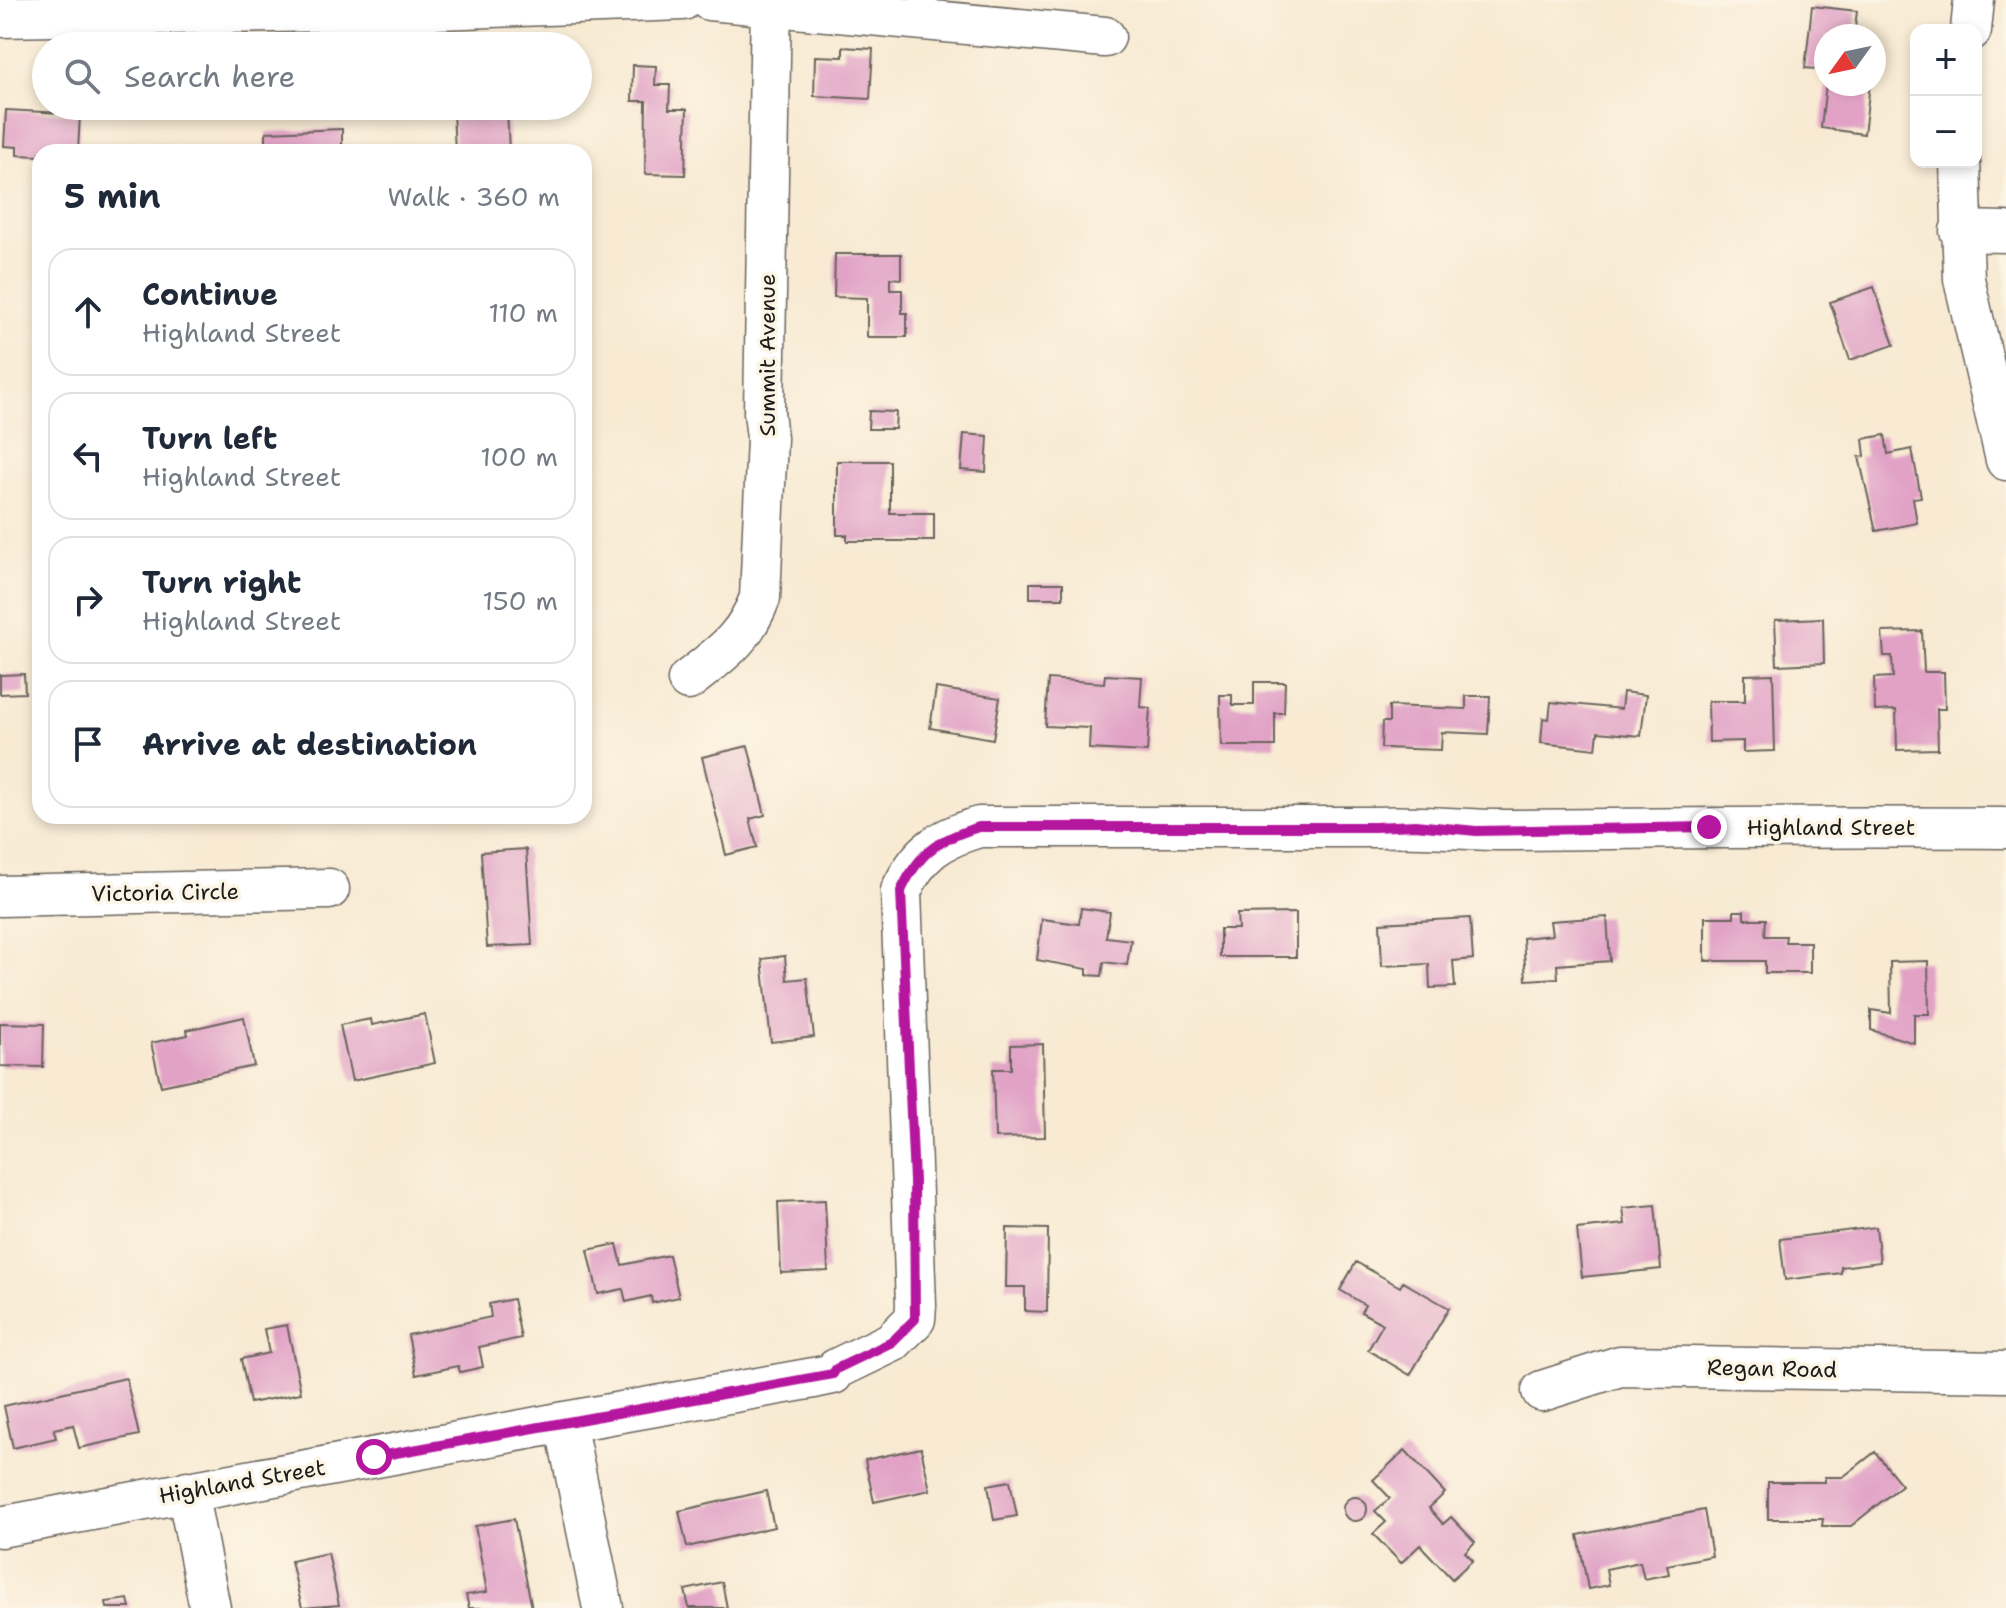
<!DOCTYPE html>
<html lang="en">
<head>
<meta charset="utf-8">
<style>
  :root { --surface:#fff; --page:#f2f2f3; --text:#1f2937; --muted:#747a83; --line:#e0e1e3 }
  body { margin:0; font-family:"Shantell Sans",sans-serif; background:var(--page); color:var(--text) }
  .controls { position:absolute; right:24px; top:24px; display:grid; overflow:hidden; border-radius:16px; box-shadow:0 4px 12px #0003 }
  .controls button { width:72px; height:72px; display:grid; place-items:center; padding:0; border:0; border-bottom:2px solid var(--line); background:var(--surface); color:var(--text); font:40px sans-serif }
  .compass { position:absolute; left:1814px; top:24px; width:72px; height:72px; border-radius:50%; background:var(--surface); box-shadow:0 4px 12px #0003; rotate:237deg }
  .stop { position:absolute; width:24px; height:24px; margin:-18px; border:6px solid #b5179e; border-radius:50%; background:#fff }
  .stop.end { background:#b5179e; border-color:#fff; box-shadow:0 2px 8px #0008 }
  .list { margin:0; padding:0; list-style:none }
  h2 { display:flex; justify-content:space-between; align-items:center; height:104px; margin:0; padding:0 32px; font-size:34px }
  h2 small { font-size:26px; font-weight:400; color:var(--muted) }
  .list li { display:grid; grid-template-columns:52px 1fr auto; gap:24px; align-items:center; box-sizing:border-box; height:128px; margin:0 16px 16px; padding:0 16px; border:2px solid var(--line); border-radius:24px }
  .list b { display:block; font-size:30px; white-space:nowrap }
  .list p { margin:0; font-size:26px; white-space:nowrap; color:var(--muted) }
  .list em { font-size:26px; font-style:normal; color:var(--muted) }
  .icon { flex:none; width:44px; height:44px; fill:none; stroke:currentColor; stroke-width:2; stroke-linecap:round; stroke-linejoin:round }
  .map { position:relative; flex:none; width:2006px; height:1608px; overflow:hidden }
  .search { position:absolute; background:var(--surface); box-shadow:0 4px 12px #0003; left:32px; top:32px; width:560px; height:88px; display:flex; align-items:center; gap:20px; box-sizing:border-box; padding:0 28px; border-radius:44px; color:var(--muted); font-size:30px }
  .panel { position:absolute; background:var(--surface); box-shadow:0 4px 12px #0003; left:32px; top:144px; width:560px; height:680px; border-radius:24px }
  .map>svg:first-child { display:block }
  .building { fill:#e1a2c6 }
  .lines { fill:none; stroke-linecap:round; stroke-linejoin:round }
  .minor-casing { stroke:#69645c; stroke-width:43 }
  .minor { stroke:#fff; stroke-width:40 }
  .route { stroke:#b5179e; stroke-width:10 }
  .labels { text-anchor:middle; stroke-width:7; stroke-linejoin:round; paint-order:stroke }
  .street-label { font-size:22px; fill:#1c1c1c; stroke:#fcf5e5 }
</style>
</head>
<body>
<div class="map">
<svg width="2006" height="1608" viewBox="0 0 2006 1608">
  <rect width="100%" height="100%" fill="#fcf5e5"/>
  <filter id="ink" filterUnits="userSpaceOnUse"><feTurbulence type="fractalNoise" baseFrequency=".0125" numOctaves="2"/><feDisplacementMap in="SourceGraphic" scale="16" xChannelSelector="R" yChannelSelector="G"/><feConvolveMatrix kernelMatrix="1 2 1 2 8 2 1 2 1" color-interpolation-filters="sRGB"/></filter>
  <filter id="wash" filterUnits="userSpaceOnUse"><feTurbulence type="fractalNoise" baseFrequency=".006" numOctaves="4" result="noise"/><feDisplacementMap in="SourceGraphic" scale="32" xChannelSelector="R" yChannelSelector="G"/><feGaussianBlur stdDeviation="1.8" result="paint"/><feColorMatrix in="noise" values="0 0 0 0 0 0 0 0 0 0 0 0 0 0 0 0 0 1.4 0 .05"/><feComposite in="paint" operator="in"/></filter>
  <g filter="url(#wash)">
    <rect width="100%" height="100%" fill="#f8ead3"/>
    <g id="blocks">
      <path class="building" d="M 1812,6 L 1857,11 L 1854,36 L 1826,36 L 1826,70 L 1805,68 Z
        M 843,47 L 873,49 L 870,99 L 814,96 L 815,56 L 843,57 Z
        M 633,65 L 656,66 L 655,85 L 670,85 L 669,109 L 687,109 L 685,175 L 645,174 L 646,101 L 632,101 Z
        M 1826,84 L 1870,84 L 1864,134 L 1821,128 Z
        M 507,109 L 509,152 L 455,152 L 453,112 Z
        M 6,110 L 80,114 L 78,152 L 40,152 L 40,156 L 17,155 L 17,147 L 4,146 Z
        M 342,129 L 342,152 L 266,152 L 266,132 Z
        M 835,254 L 901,254 L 901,279 L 890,278 L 890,290 L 902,290 L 902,313 L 907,313 L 907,337 L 867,337 L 867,298 L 834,297 Z
        M 1874,287 L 1894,345 L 1850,360 L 1830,302 Z
        M 869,411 L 896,412 L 895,429 L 868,429 Z
        M 964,434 L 988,436 L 986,472 L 961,470 Z
        M 1885,435 L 1888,454 L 1912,449 L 1921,497 L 1913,498 L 1917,523 L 1876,531 L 1859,457 L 1865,456 L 1863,439 Z
        M 837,461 L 890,461 L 890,513 L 934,513 L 934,541 L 847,541 L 847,535 L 837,535 Z
        M 1030,583 L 1063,583 L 1063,598 L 1030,598 Z
        M 1823,618 L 1824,663 L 1777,665 L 1775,620 Z
        M 1922,631 L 1924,672 L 1944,672 L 1945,709 L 1937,709 L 1938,749 L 1897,750 L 1896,710 L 1875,711 L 1874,678 L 1893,677 L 1892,656 L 1884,656 L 1882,632 Z
        M 24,674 L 25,693 L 0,694 L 0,675 Z
        M 1773,674 L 1775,751 L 1743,752 L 1743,741 L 1709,742 L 1708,701 L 1745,701 L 1745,675 Z
        M 1105,675 L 1142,677 L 1140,707 L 1150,708 L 1147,752 L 1089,749 L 1090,728 L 1045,726 L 1048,679 L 1104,683 Z
        M 1254,682 L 1285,682 L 1284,713 L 1275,713 L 1275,746 L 1221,746 L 1220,695 L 1232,695 L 1232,705 L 1254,705 Z
        M 936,688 L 1000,698 L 993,739 L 930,728 Z
        M 1623,692 L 1646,695 L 1641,736 L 1598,732 L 1596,749 L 1541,743 L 1543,718 L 1549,719 L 1551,702 L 1621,709 Z
        M 1466,696 L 1490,696 L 1488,734 L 1442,732 L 1441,750 L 1381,748 L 1382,722 L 1389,722 L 1389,706 L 1466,709 Z
        M 748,746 L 765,815 L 750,819 L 757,847 L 726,855 L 702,757 Z
        M 526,849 L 532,945 L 487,947 L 481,852 Z
        M 1081,908 L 1110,912 L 1106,937 L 1131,940 L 1127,965 L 1104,962 L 1102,976 L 1087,975 L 1087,969 L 1037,960 L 1042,919 L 1079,924 Z
        M 1734,911 L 1744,911 L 1744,919 L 1766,919 L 1765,936 L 1786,936 L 1785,942 L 1810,942 L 1810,973 L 1765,973 L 1765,961 L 1705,961 L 1705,917 L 1734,917 Z
        M 1296,913 L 1296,957 L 1220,957 L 1220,929 L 1238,929 L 1237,914 Z
        M 1607,917 L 1610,961 L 1557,965 L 1558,978 L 1526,980 L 1523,938 L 1552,935 L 1550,921 Z
        M 1470,918 L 1473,959 L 1453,961 L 1455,987 L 1430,988 L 1429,964 L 1382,966 L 1380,923 Z
        M 785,956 L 787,980 L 807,978 L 814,1037 L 771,1042 L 762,959 Z
        M 1928,961 L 1929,1014 L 1914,1014 L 1914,1043 L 1871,1030 L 1871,1010 L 1891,1013 L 1890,962 Z
        M 425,1014 L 435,1063 L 352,1081 L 340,1025 L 371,1019 L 372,1025 Z
        M 244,1017 L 254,1066 L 161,1086 L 151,1043 L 188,1035 L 187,1030 Z
        M 0,1023 L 44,1024 L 43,1067 L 0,1066 Z
        M 1043,1044 L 1045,1137 L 995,1138 L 993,1069 L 1011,1069 L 1011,1045 Z
        M 825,1200 L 828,1271 L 781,1273 L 778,1202 Z
        M 1655,1205 L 1661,1269 L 1582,1277 L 1577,1229 L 1625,1224 L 1623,1208 Z
        M 1876,1227 L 1880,1262 L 1841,1267 L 1841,1273 L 1785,1280 L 1780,1239 Z
        M 1007,1228 L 1048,1229 L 1047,1312 L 1025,1311 L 1025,1287 L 1006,1287 Z
        M 617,1244 L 622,1265 L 669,1255 L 679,1297 L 652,1303 L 651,1296 L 626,1302 L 623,1289 L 598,1294 L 588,1250 Z
        M 1356,1262 L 1400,1287 L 1403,1282 L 1449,1308 L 1410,1375 L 1368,1350 L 1383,1324 L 1361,1312 L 1365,1305 L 1340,1290 Z
        M 513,1299 L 521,1338 L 479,1347 L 483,1367 L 460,1372 L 458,1366 L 416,1375 L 408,1335 L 491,1317 L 489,1304 Z
        M 287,1325 L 301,1393 L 250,1403 L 241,1359 L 269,1353 L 264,1329 Z
        M 126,1378 L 139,1435 L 79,1448 L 73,1425 L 54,1429 L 56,1438 L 13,1448 L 4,1406 Z
        M 921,1448 L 930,1490 L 874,1502 L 865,1460 Z
        M 1405,1450 L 1445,1493 L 1429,1508 L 1443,1524 L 1451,1517 L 1475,1542 L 1465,1552 L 1473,1560 L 1452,1579 L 1420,1545 L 1401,1563 L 1373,1534 L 1386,1522 L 1375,1511 L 1390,1498 L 1373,1480 Z
        M 1875,1452 L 1902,1485 L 1851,1526 L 1822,1526 L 1823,1519 L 1768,1519 L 1768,1482 L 1825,1482 L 1825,1477 L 1843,1477 Z
        M 1010,1481 L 1017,1516 L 994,1520 L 988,1485 Z
        M 766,1491 L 774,1527 L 687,1547 L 679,1511 Z
        M1343 1509a12 12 0 1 1 24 0a12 12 0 1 1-24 0Z
        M 1704,1510 L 1712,1556 L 1667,1565 L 1669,1574 L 1644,1579 L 1640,1562 L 1606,1569 L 1609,1585 L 1588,1589 L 1578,1535 Z
        M 514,1519 L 532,1608 L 469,1608 L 466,1595 L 487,1592 L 475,1526 Z
        M 328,1553 L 339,1605 L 302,1608 L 291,1561 Z
        M 722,1582 L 727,1608 L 689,1608 L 685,1590 Z
        M 128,1599 L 130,1608 L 107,1608 L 106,1602 Z"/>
    </g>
  </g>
  <g filter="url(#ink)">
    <use href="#blocks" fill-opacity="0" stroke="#69645c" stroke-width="2"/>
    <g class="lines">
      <g class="minor-casing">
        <path id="minor" d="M 709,0 L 1105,37
          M 0,17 L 439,9 L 683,0
          M 1971,30 L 1974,0
          M 1960,162 L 1964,279 L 2006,460
          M 1960,231 L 2006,232
          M 688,680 C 722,653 744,640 760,598 L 767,438 L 764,412 L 771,0
          M 0,896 L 329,889
          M 1542,1391 L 1620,1366 L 2006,1372
          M 565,1422 L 603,1608
          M 187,1491 L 210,1608
          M 0,1527 L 565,1422 L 814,1378 L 833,1374 L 836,1369 L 892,1342 L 915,1319 L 916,1305 L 901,891 C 919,852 939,839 979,827 L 1375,827 C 1422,824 1468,831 1515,830 C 1678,828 1842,827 2006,828"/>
      </g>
      <use href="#minor" class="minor"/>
    </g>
  </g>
  <g class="lines" filter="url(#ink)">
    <path class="route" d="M 374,1457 L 833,1374 L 836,1369 L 892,1342 L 915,1319 L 914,1181 L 901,891 C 919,852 939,839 979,827 L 1375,827 L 1415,825 L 1476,831 L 1709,827"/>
  </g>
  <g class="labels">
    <g class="street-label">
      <text transform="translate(767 355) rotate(-90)" y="8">Summit Avenue</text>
      <text x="1831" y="835">Highland Street</text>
      <text transform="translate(165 892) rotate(-1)" y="8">Victoria Circle</text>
      <text transform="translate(1772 1368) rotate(1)" y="8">Regan Road</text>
      <text transform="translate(242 1481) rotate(-10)" y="8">Highland Street</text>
    </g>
  </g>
</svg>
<div class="controls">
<button>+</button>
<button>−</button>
</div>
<svg class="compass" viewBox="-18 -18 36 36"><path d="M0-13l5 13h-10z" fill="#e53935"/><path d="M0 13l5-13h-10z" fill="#747a83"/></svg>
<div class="stop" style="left:374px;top:1457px"></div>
<div class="stop end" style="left:1709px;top:827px"></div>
<div class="search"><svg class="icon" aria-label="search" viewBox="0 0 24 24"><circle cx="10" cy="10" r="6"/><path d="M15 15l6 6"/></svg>Search here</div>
<section class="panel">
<h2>5 min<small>Walk · 360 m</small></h2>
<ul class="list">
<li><svg class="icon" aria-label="ahead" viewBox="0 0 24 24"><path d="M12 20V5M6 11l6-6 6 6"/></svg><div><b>Continue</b><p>Highland Street</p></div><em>110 m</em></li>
<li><svg class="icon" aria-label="left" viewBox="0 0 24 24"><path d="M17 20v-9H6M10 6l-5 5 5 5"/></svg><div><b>Turn left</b><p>Highland Street</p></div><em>100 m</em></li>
<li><svg class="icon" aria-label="right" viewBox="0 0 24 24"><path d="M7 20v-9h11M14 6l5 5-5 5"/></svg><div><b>Turn right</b><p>Highland Street</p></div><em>150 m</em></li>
<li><svg class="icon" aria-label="arrive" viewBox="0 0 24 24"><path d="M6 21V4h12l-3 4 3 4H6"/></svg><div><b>Arrive at destination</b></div></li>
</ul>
</section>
</div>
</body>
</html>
